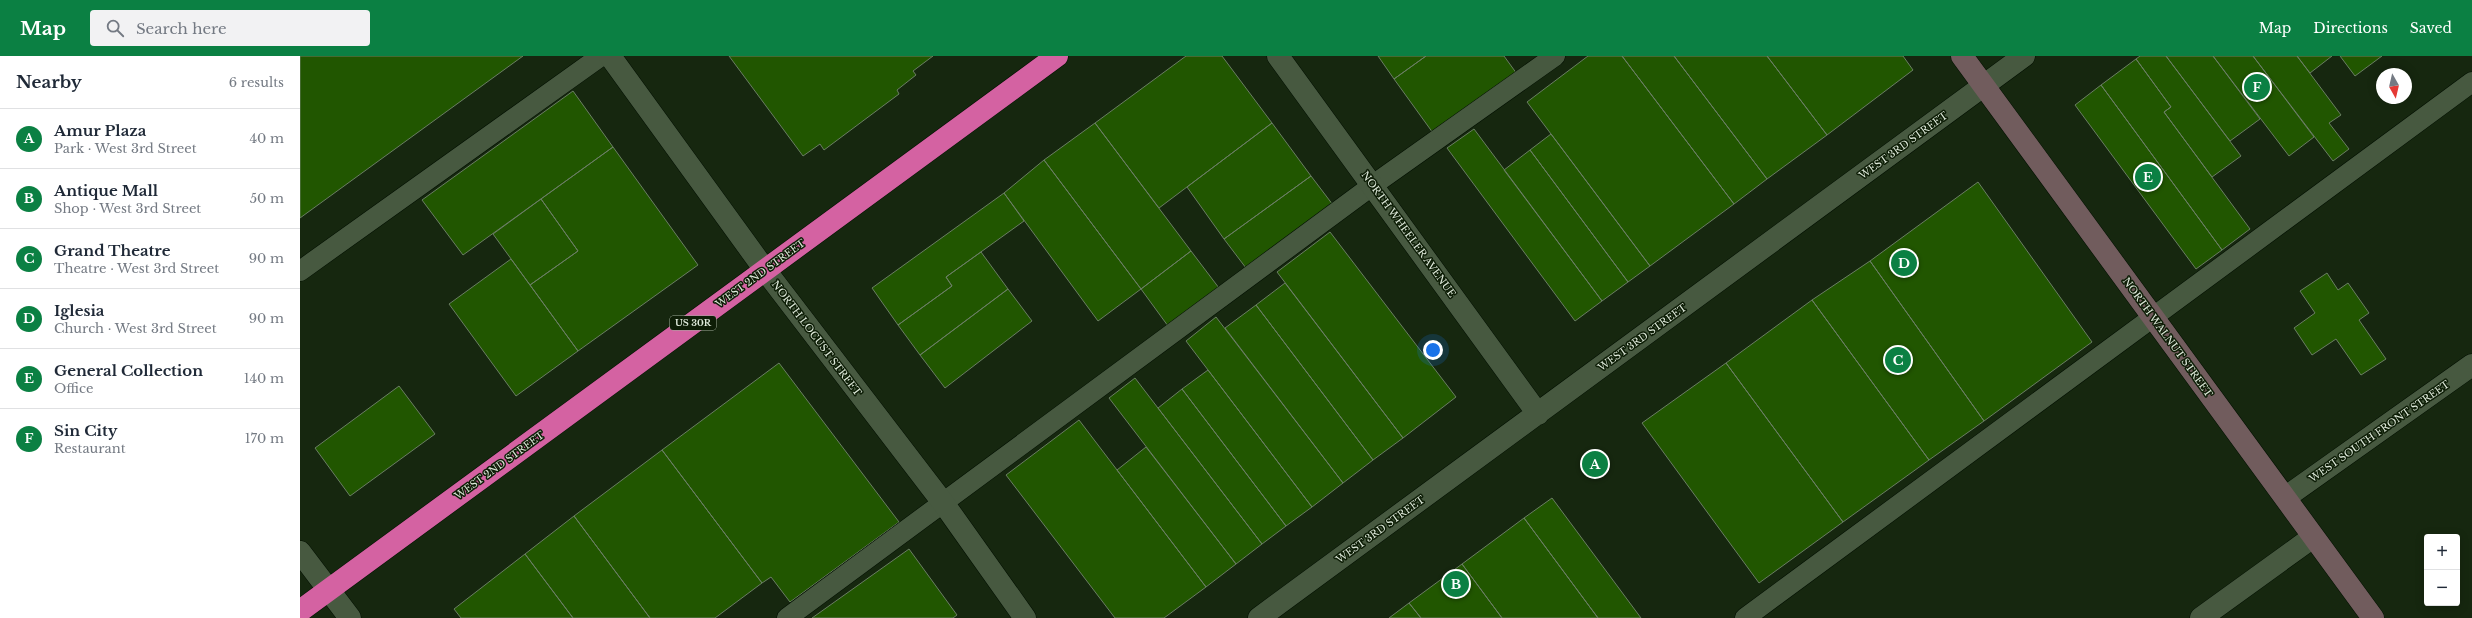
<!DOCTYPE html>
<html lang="en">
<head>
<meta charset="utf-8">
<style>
  :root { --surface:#fff; --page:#f2f2f3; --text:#1f2937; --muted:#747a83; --line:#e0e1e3; --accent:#0b8043 }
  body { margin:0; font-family:"Libre Baskerville",serif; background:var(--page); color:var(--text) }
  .controls { position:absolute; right:12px; bottom:12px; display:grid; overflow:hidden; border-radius:4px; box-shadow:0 2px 10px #0003 }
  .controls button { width:36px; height:36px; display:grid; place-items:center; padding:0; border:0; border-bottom:1px solid var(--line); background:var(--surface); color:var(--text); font:20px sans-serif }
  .compass { position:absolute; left:2076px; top:12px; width:36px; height:36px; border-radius:50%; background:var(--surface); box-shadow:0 2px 10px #0003; rotate:172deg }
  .you { position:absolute; left:1133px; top:294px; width:14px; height:14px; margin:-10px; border:3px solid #fff; border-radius:50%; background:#1a73e8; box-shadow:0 0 0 6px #1a73e833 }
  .badge { display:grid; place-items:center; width:26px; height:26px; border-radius:50%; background:var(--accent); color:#fff; font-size:13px; font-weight:700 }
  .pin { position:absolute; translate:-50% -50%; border:2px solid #fff; box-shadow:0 1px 4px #0006 }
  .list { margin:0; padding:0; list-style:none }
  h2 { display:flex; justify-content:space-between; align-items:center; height:52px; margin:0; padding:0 16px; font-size:17px }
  h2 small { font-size:13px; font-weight:400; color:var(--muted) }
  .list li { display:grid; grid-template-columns:26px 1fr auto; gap:12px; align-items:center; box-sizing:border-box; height:60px; padding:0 16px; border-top:1px solid var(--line) }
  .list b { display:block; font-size:15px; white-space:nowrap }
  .list p { margin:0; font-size:13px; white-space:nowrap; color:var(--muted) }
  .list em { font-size:13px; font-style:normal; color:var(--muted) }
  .icon { flex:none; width:22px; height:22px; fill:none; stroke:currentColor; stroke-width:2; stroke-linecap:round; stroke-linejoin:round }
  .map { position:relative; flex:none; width:2172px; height:562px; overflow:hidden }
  header { display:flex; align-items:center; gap:24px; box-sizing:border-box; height:56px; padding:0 20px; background:var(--accent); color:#fff }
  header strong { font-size:19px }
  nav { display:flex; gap:22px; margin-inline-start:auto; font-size:14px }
  .search { width:280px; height:36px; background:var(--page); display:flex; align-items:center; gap:10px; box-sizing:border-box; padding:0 14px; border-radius:4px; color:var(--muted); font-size:15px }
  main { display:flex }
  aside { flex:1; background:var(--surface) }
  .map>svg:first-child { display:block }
  .building { fill:#215600; stroke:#6a7e63 }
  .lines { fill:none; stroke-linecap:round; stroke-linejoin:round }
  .lane-casing { stroke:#020f00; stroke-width:21 }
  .street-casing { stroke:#020f00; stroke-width:23 }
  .secondary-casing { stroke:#020f00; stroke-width:23 }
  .highway-casing { stroke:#020f00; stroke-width:23 }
  .lane { stroke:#475940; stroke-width:20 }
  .street { stroke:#475940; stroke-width:22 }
  .secondary { stroke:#715c5d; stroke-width:22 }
  .highway { stroke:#d462a2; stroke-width:22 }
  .labels { text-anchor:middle; stroke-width:3; stroke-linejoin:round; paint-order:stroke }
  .shield { fill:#0d1d06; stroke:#9fac9a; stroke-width:1 }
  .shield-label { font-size:9px; font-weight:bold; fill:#dee9da }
  .street-label { font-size:10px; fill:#dee9da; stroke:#0d1d06 }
</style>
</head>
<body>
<header>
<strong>Map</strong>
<div class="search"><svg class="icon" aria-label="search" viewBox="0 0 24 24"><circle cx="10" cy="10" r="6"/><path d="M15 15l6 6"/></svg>Search here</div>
<nav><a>Map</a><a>Directions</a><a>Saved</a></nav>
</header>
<main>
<aside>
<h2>Nearby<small>6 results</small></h2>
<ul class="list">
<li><span class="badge">A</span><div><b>Amur Plaza</b><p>Park · West 3rd Street</p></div><em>40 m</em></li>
<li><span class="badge">B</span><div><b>Antique Mall</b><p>Shop · West 3rd Street</p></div><em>50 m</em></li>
<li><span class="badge">C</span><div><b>Grand Theatre</b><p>Theatre · West 3rd Street</p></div><em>90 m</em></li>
<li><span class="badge">D</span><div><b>Iglesia</b><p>Church · West 3rd Street</p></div><em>90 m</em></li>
<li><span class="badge">E</span><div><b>General Collection</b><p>Office</p></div><em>140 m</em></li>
<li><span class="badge">F</span><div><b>Sin City</b><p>Restaurant</p></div><em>170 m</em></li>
</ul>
</aside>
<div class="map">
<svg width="2172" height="562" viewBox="0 0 2172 562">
  <rect width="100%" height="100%" fill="#16270f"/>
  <path class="building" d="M 0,0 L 223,0 L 0,162 Z
    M 429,0 L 633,0 L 613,15 L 616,19 L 597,34 L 599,38 L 524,94 L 520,88 L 503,100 Z
    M 886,0 L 922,0 L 972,67 L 859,152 L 795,67 Z
    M 1078,0 L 1126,0 L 1094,23 Z
    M 1126,0 L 1204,0 L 1217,18 L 1133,77 L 1094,23 Z
    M 1288,0 L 1322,0 L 1434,148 L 1350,210 L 1227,46 Z
    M 1322,0 L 1374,0 L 1467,123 L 1434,148 Z
    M 1374,0 L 1467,0 L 1527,79 L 1467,123 Z
    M 1467,0 L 1603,0 L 1613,14 L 1527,79 Z
    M 1840,0 L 1866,0 L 1941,100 L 1912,121 L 1864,56 L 1871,51 L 1836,3 Z
    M 1866,0 L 1913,0 L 1960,63 L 1930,85 Z
    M 1913,0 L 1953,0 L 2014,81 L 1989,100 Z
    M 1953,0 L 1997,0 L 2041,59 L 2029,67 L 2049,93 L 2033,105 Z
    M 1997,0 L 2032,0 L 2010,17 Z
    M 2040,0 L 2082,0 L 2055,20 Z
    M 1836,3 L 1871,51 L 1864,56 L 1950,173 L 1922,194 L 1801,29 Z
    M 1801,29 L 1922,194 L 1896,213 L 1775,49 Z
    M 273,35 L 313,91 L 163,199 L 122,144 Z
    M 795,67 L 891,195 L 841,233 L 744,104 Z
    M 972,67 L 1011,120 L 924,183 L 887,131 Z
    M 1174,73 L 1302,245 L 1275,265 L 1147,92 Z
    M 1251,78 L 1350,210 L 1328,226 L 1230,94 Z
    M 313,91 L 398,209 L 278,295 L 230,229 L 278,195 L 241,143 Z
    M 1230,94 L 1328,226 L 1302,245 L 1204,114 Z
    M 744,104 L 841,233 L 798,265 L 704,137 Z
    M 1011,120 L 1033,149 L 946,212 L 924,183 Z
    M 1678,126 L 1792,286 L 1684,365 L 1570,205 Z
    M 704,137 L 724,165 L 646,221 L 652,230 L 598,269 L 572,232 Z
    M 241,143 L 278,195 L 230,229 L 193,178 Z
    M 1030,176 L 1156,341 L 1103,382 L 977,216 Z
    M 891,195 L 919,232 L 868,270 L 841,233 Z
    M 681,196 L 708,233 L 620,299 L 598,269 L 652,230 L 646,221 Z
    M 211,203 L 278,295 L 216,340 L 149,248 Z
    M 1570,205 L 1684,365 L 1629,404 L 1512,244 Z
    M 2027,217 L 2038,234 L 2048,227 L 2069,257 L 2059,264 L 2086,303 L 2061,319 L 2036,283 L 2012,299 L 1994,272 L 2015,257 L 2000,235 Z
    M 985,227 L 1103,382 L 1073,404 L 956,249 Z
    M 708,233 L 732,265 L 645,332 L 620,299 Z
    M 1512,244 L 1629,404 L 1543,466 L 1426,307 Z
    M 956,249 L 1073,404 L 1043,427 L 925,272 Z
    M 916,261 L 1043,427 L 1012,451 L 886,285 Z
    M 479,307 L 599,466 L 490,546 L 471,521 L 462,527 L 362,394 Z
    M 1426,307 L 1543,466 L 1459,527 L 1342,367 Z
    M 908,314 L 1012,451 L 986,470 L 882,333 Z
    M 835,322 L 962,488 L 936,508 L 809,342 Z
    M 99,330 L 135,378 L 50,440 L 15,392 Z
    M 882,333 L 986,470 L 962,488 L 858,352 Z
    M 779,364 L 906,531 L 864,562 L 815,562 L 706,419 Z
    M 846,391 L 936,508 L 906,531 L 817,414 Z
    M 362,394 L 462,527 L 415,562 L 350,562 L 274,460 Z
    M 1252,442 L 1341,562 L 1298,562 L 1224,462 Z
    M 274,460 L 350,562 L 273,562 L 225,498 Z
    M 1224,462 L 1298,562 L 1202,562 L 1162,508 Z
    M 609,493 L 657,559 L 653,562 L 512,562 Z
    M 225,498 L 273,562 L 161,562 L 154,553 Z
    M 1162,508 L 1202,562 L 1121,562 L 1109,547 Z
    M 1109,547 L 1121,562 L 1089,562 Z"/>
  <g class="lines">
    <g class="lane-casing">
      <path id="lane" d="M 0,215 L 301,0
        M 487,562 L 1073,129 L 1255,0
        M 1445,562 L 2172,26"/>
    </g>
    <g class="street-casing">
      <path id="street" d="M 310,0 L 465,214 L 644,448 L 725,562
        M 978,0 L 1238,358
        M 1986,441 L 2172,309
        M 0,496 L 50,562
        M 959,562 L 1724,0
        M 1901,562 L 2013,481"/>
    </g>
    <g class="secondary-casing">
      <path id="secondary" d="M 1662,0 L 2073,562"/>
    </g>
    <g class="highway-casing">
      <path id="highway" d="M 0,555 L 757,0"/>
    </g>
    <use href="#lane" class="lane"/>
    <use href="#street" class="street"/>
    <use href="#secondary" class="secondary"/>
    <use href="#highway" class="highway"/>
  </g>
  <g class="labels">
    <rect class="shield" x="370" y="260" width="46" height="14" rx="3"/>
    <g class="shield-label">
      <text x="393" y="270">US 30R</text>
    </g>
    <g class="street-label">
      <text transform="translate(1603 89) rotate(-36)" y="4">WEST 3RD STREET</text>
      <text transform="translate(1109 178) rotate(54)" y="4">NORTH WHEELER AVENUE</text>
      <text transform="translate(460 217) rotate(-36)" y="4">WEST 2ND STREET</text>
      <text transform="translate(1342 281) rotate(-36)" y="4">WEST 3RD STREET</text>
      <text transform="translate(1868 281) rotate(54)" y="4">NORTH WALNUT STREET</text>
      <text transform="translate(517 282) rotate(53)" y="4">NORTH LOCUST STREET</text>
      <text transform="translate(2079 375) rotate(-35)" y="4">WEST SOUTH FRONT STREET</text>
      <text transform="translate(199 409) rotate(-36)" y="4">WEST 2ND STREET</text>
      <text transform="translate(1080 473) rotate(-36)" y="4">WEST 3RD STREET</text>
    </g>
  </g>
</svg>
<div class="controls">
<button>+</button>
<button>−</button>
</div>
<svg class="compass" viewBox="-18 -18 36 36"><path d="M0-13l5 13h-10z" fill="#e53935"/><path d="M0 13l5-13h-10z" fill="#747a83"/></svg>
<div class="you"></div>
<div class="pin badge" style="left:1295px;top:408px">A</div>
<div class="pin badge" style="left:1156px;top:528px">B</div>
<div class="pin badge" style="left:1598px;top:304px">C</div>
<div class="pin badge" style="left:1604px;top:207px">D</div>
<div class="pin badge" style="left:1848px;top:121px">E</div>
<div class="pin badge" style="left:1957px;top:31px">F</div>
</div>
</main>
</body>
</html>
